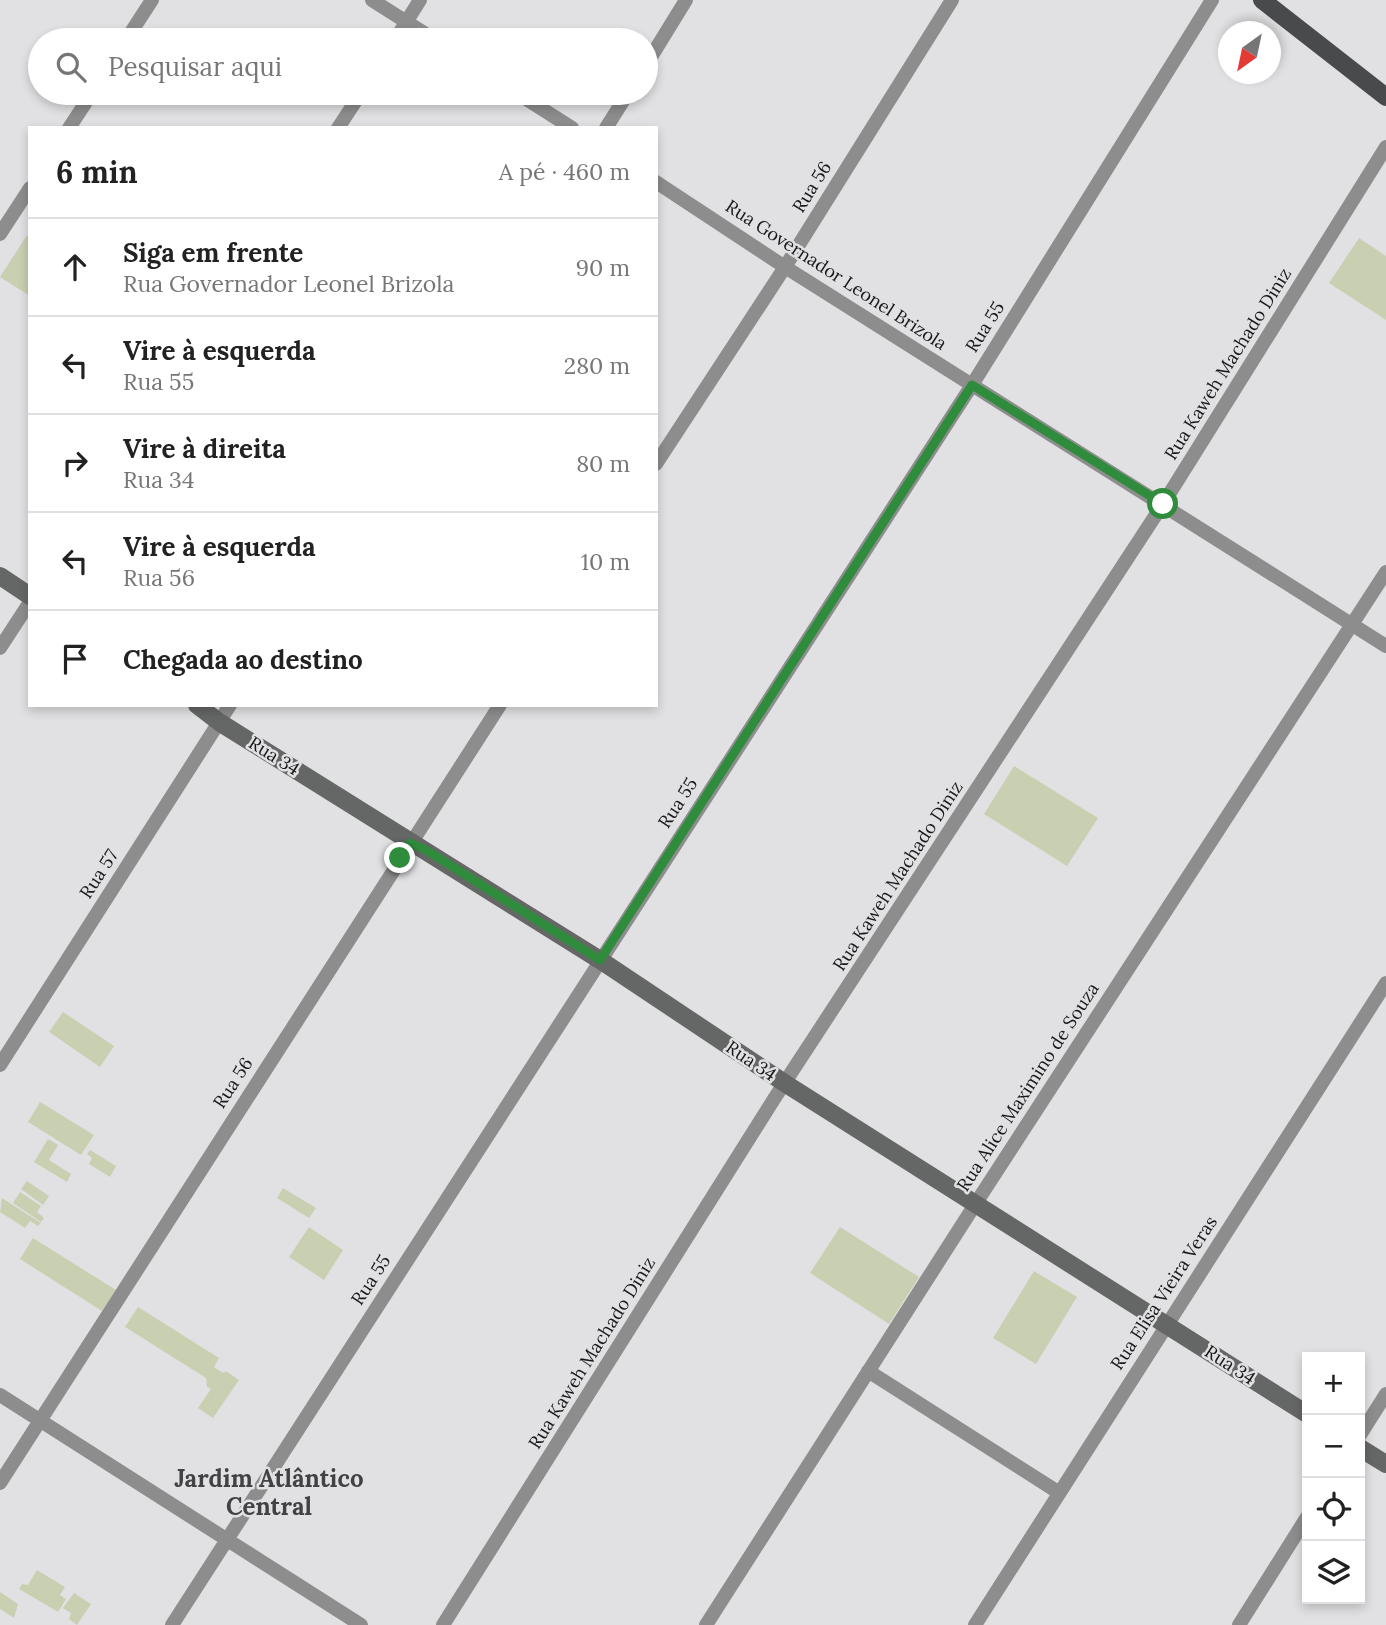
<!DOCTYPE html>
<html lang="pt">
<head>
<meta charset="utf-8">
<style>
  :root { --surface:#fff; --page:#f6f6f6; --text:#222; --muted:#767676; --line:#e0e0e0 }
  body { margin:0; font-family:Lora,serif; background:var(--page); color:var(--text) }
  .controls { position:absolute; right:21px; bottom:21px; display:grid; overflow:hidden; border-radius:0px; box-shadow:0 4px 10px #0003 }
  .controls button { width:63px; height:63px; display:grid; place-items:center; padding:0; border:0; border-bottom:2px solid var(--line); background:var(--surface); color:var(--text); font:35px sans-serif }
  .compass { position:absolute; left:1218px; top:21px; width:63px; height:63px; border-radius:50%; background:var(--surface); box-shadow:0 4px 10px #0003; rotate:213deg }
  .stop { position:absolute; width:21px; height:21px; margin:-16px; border:5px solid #308c3d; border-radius:50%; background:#fff }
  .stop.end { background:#308c3d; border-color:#fff; box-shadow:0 2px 7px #0008 }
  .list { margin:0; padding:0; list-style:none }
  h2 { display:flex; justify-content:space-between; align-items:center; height:91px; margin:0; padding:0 28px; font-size:30px }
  h2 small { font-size:23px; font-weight:400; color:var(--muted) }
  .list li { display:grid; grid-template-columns:46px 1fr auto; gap:21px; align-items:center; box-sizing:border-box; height:98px; padding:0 28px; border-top:2px solid var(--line) }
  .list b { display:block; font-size:26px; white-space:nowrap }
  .list p { margin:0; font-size:23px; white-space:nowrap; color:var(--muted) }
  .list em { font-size:23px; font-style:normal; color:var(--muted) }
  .icon { flex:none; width:38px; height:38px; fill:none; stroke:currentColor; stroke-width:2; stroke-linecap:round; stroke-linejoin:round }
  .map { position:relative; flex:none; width:1386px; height:1625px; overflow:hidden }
  .search { position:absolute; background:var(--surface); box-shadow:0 4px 10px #0003; left:28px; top:28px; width:630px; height:77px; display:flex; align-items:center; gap:18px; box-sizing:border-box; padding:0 24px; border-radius:38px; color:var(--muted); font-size:26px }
  .panel { position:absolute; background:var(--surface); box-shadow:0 4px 10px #0003; left:28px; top:126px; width:630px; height:581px; border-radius:0px }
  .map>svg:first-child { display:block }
  .green { fill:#c9d0b1 }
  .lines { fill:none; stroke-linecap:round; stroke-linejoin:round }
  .street { stroke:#8d8d8e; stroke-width:14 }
  .secondary { stroke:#656666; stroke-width:18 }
  .primary { stroke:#494a4b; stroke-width:18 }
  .route { stroke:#308c3d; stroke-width:9 }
  .labels { text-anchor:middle; stroke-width:5; stroke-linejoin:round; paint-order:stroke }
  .street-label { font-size:18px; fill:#181819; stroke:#e1e1e3 }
  .district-label { font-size:24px; font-weight:bold; fill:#424244; stroke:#e1e1e3 }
</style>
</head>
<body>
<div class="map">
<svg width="1386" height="1625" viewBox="0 0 1386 1625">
  <rect width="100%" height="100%" fill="#e1e1e3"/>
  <path class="green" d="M 27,235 L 30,237 L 30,296 L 0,277 Z
    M 1359,238 L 1386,256 L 1386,320 L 1329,283 Z
    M 1014,766 L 1098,818 L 1067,866 L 984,814 Z
    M 63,1012 L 114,1046 L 100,1067 L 49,1032 Z
    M 40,1102 L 94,1135 L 81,1155 L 28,1122 Z
    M 48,1139 L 58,1145 L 49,1160 L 71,1174 L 67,1182 L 34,1162 Z
    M 90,1150 L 116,1166 L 110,1177 L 89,1164 L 92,1158 L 87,1154 Z
    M 27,1181 L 49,1196 L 43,1205 L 21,1189 Z
    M 283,1188 L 316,1208 L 309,1218 L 277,1198 Z
    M 20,1192 L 41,1206 L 37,1212 L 44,1218 L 41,1222 L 13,1203 Z
    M 2,1198 L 41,1223 L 38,1226 L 30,1221 L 25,1228 L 0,1212 Z
    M 309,1227 L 343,1250 L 324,1280 L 289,1257 Z
    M 840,1227 L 919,1277 L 889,1324 L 810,1273 Z
    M 33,1238 L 116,1290 L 102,1311 L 20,1259 Z
    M 1034,1271 L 1077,1297 L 1036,1364 L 993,1338 Z
    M 138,1307 L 219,1358 L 214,1367 L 223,1373 L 226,1371 L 239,1380 L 213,1418 L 198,1408 L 211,1389 L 207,1387 L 206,1378 L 125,1327 Z
    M 37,1570 L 65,1587 L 60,1595 L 66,1599 L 58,1612 L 19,1589 L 22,1584 L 28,1585 Z
    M 0,1592 L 18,1604 L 14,1618 L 0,1609 Z
    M 74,1593 L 91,1604 L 77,1625 L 69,1619 L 71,1613 L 63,1608 Z"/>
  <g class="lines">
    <path class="street" d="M 372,0 L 435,40
      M 126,40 L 152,0
      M 395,40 L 420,0
      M 646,65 L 686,0
      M 517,93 L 572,128
      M 69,128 L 92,93
      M 338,128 L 361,93
      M 606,128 L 628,93
      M 656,182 L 785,267 L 1386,646
      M 0,234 L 30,188
      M 656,464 L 785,267 L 952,0
      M 0,648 L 30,602
      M 0,1065 L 230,705
      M 868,1371 L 1058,1492
      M 0,1395 L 361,1625
      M 1360,1435 L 1386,1394
      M 0,1483 L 500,705
      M 172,1625 L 972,385 L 1212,0
      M 443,1625 L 774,1099 L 1163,504 L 1386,147
      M 706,1625 L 976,1203 L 1386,572
      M 975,1625 L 1386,983
      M 1239,1625 L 1307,1517"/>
    <path class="secondary" d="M 0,576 L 30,596
      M 197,705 L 219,722 L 600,960 L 786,1084 L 1307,1414
      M 1360,1448 L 1386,1464"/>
    <path class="primary" d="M 1262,0 L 1386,97"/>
  </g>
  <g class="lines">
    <path class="route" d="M 400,858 L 410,843 L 426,850 L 600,960 L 972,385 L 1163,504"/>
  </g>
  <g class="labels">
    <g class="street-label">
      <text transform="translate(812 187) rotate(-58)" y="6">Rua 56</text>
      <text transform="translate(836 275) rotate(33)" y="6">Rua Governador Leonel Brizola</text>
      <text transform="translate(985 327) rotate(-58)" y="6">Rua 55</text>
      <text transform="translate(1228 364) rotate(-58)" y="6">Rua Kaweh Machado Diniz</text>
      <text transform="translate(274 756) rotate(32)" y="6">Rua 34</text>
      <text transform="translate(678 803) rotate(-57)" y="6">Rua 55</text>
      <text transform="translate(99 874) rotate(-57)" y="6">Rua 57</text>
      <text transform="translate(898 876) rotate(-57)" y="6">Rua Kaweh Machado Diniz</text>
      <text transform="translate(751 1061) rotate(34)" y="6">Rua 34</text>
      <text transform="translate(233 1083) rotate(-57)" y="6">Rua 56</text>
      <text transform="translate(1028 1087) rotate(-57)" y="6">Rua Alice Maximino de Souza</text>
      <text transform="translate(371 1280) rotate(-57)" y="6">Rua 55</text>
      <text transform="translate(1164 1293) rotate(-57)" y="6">Rua Elisa Vieira Veras</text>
      <text transform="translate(592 1353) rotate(-58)" y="6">Rua Kaweh Machado Diniz</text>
      <text transform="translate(1230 1365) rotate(33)" y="6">Rua 34</text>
    </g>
    <g class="district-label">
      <text x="269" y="1487">Jardim Atlântico<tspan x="269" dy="28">Central</tspan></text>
    </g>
  </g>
</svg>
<div class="controls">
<button>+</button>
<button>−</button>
<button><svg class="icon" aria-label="locate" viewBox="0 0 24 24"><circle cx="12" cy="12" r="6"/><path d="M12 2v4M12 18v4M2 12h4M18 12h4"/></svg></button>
<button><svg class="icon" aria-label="layers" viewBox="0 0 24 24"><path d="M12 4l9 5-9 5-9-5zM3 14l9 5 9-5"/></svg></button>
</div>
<svg class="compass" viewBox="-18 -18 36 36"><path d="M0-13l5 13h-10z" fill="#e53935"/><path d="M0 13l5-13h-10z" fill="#767676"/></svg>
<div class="stop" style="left:1163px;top:504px"></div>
<div class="stop end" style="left:400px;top:858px"></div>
<div class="search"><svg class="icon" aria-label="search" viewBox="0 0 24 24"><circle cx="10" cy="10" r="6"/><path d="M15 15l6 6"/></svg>Pesquisar aqui</div>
<section class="panel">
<h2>6 min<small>A pé · 460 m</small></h2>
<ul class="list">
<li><svg class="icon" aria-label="ahead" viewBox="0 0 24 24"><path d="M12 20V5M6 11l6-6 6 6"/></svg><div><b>Siga em frente</b><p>Rua Governador Leonel Brizola</p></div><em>90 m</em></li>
<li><svg class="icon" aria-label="left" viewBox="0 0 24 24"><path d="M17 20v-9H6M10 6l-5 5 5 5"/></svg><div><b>Vire à esquerda</b><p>Rua 55</p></div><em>280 m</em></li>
<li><svg class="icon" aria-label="right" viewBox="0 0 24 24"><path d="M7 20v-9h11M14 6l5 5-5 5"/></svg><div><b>Vire à direita</b><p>Rua 34</p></div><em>80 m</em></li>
<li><svg class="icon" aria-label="left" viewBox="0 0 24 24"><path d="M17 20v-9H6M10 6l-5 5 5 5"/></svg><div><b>Vire à esquerda</b><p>Rua 56</p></div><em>10 m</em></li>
<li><svg class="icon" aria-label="arrive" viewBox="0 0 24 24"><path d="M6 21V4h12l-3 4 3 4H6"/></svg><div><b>Chegada ao destino</b></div></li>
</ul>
</section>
</div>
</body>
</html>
